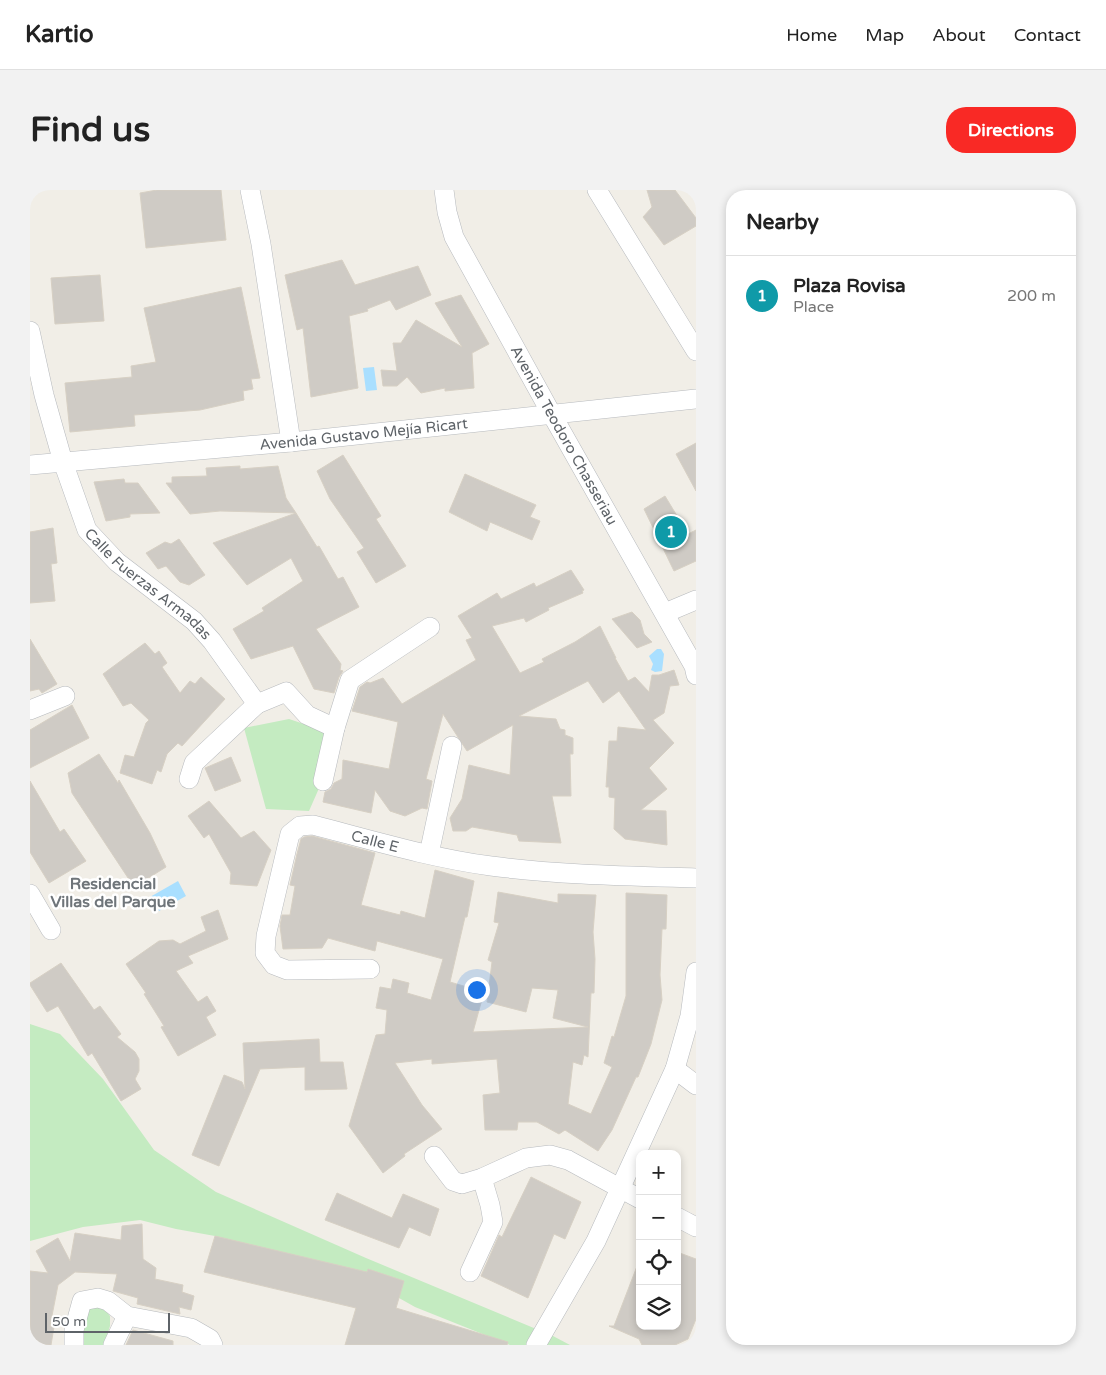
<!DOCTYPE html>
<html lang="en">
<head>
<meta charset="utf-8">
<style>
  :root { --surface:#fff; --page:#f2f2f2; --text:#222; --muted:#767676; --line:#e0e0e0; --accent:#f92925 }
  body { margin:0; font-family:"Varela Round",sans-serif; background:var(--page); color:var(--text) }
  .controls { position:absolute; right:15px; bottom:15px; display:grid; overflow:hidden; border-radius:10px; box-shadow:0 2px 8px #0003 }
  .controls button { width:45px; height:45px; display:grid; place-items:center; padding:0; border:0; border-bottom:1px solid var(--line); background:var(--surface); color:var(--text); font:25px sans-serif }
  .scale { position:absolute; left:15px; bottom:12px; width:125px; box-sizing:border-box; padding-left:5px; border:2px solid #5e6368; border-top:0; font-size:14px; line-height:18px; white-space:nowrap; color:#5e6368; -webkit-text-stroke:4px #fff; paint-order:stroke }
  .you { position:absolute; left:446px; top:799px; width:18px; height:18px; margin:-12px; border:4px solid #fff; border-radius:50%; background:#1a73e8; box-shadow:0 0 0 8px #1a73e833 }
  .badge { display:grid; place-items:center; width:32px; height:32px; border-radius:50%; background:var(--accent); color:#fff; font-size:16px; font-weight:700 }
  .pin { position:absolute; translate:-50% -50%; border:2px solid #fff; box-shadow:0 1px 5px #0006 }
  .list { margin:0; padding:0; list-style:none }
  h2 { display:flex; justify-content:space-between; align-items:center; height:65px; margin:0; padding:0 20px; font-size:21px }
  h2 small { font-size:16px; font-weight:400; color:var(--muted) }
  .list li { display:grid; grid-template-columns:32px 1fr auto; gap:15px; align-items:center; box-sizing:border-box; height:80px; padding:0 20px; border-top:1px solid var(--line) }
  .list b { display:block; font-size:19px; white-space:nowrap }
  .list p { margin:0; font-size:16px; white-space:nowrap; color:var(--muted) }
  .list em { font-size:16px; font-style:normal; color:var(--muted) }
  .icon { flex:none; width:28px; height:28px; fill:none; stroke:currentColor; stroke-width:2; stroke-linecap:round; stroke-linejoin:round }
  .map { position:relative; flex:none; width:666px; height:1155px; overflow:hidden; border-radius:20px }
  header { display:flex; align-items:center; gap:30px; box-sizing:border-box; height:70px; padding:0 25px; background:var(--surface); border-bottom:1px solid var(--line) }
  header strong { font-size:24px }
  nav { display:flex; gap:28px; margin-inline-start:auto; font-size:18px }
  .intro { display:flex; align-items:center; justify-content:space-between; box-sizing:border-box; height:120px; padding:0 30px }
  h1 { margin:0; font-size:35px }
  .button { padding:12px 22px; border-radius:20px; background:var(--accent); color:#fff; font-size:18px; font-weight:700 }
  main { display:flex; gap:30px; padding:0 30px }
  aside { flex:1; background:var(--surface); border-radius:20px; box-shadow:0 2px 8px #0003 }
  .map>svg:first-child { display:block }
  .green { fill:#c4ebc1 }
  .water { fill:#a9dfff }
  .building { fill:#cfcbc5; stroke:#d7d0c4 }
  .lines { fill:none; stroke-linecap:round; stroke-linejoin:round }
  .minor-casing { stroke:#b7babe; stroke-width:20 }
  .minor { stroke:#fff; stroke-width:19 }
  .labels { text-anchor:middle; stroke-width:5; stroke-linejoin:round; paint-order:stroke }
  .street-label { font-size:15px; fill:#5e6368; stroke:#fff }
  .neighbourhood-label { font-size:16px; font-weight:bold; fill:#6f757a; stroke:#fff }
</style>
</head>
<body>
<header>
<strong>Kartio</strong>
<nav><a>Home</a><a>Map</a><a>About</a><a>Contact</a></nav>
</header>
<div class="intro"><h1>Find us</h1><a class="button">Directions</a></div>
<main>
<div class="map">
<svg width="666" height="1155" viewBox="0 0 666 1155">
  <rect width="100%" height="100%" fill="#f1eee7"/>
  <path class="green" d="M 259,529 L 295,541 L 290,596 L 279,621 L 236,619 L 214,538 Z
    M 0,834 L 30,844 L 73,889 L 124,960 L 186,1002 L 336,1068 L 523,1146 L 540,1155 L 480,1155 L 385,1117 L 330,1086 L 185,1046 L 146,1039 L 110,1030 L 53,1037 L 0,1051 Z
    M 60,1113 L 72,1115 L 80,1126 L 80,1136 L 74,1155 L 50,1155 L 51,1144 Z"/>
  <path class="water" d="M 344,177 L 347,200 L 336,201 L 333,178 Z
    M 627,459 L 631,459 L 634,464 L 632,481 L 625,482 L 621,480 L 623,474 L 619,466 Z
    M 148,691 L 156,706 L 129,721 L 120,707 Z"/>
  <path class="building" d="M 127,0 L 191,0 L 196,50 L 116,58 L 110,3 Z
    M 617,0 L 645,0 L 666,28 L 666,36 L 634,55 L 613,27 L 622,17 Z
    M 312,70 L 325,95 L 388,76 L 401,105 L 366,120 L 360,110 L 337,119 L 338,121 L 319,126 L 328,198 L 281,207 L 273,138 L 267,140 L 255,85 Z
    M 70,85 L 74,131 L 25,134 L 21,88 Z
    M 211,97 L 230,188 L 221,189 L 223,199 L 213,201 L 214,210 L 170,220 L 104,225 L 105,236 L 40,242 L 35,193 L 102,187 L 101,176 L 126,172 L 114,118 Z
    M 431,105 L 459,154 L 442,163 L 444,198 L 415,201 L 415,198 L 391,203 L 377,187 L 367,196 L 353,196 L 351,180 L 367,181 L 363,153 L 371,153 L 386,130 L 432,157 L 405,113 Z
    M 666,253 L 666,301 L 646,264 Z
    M 313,265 L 351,326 L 346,329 L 376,376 L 346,393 L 327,362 L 334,358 L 300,309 L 287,281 Z
    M 210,276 L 210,279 L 248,276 L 256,308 L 266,323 L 190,321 L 160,324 L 136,293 L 142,293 L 142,287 L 177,286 L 176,278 Z
    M 435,284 L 506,315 L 500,327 L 510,331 L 502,350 L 460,332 L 457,341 L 419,322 Z
    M 94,289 L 95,293 L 108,293 L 130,323 L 100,324 L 100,327 L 76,331 L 64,292 Z
    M 635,306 L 658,344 L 666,340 L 666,371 L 644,381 L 614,319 Z
    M 266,323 L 287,357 L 289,356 L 308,389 L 313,387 L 329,417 L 286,439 L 311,474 L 310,480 L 313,481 L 309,487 L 304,503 L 284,499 L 263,456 L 221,469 L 203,439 L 234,421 L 232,418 L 273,391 L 261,368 L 217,395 L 183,353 Z
    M 23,338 L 27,373 L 21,374 L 25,411 L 0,413 L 0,342 Z
    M 149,349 L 175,385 L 159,395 L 150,392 L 136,376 L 128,379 L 116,363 L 135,352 L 141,354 Z
    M 541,380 L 554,400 L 552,401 L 553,403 L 518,418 L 519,420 L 496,432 L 494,428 L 462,436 L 490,483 L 514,472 L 512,469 L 545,452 L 570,436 L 586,468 L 585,468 L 598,491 L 605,487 L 619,502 L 622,485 L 629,485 L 644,480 L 649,495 L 640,496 L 634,523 L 623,530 L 644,553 L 619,578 L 637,599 L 611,620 L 636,621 L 637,655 L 595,649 L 584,639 L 585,608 L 579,607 L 579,597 L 576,597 L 579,551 L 587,551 L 588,537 L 616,540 L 589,501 L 573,513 L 558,491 L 489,526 L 526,529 L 530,539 L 535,540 L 535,545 L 543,548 L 543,564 L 540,564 L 541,606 L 522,606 L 531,653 L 489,651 L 487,645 L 442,637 L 436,641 L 423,641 L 420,628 L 432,609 L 439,575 L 480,585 L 483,535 L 437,561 L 413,524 L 396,589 L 402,591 L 397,619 L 392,618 L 375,626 L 360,621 L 345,600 L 341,623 L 293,612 L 295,602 L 301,599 L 304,593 L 312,589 L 313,570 L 359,579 L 368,532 L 322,521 L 330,497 L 337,492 L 340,493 L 353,488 L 372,514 L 446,470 L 436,450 L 442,448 L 428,426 L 467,403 L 471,409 L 504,393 L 506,397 Z
    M 602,422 L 610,430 L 614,444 L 622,452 L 607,458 L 582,429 Z
    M 0,449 L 27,494 L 12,503 L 9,499 L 0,501 Z
    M 115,453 L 125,464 L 129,461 L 137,473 L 132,477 L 150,503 L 160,491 L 165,494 L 171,487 L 195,509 L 152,556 L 148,553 L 137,564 L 131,582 L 127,580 L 122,594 L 90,583 L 95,565 L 104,567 L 116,533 L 119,530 L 101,513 L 93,516 L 73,484 Z
    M 42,515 L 59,548 L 0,578 L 0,540 Z
    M 69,564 L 88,593 L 89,590 L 120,643 L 136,677 L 104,697 L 42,603 L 38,583 Z
    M 201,567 L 211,591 L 185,601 L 175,578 Z
    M 0,591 L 30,642 L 34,639 L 56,671 L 19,693 L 0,662 Z
    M 179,611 L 211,648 L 224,641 L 241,660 L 227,696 L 200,694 L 201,683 L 179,644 L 174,648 L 158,626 Z
    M 282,646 L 345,663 L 331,715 L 370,725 L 371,721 L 395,728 L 405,680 L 444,691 L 437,727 L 435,727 L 420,792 L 454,802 L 443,842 L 558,837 L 523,828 L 528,800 L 502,798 L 496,822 L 457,812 L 462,772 L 458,770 L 469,733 L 464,732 L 468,702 L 528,713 L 528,704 L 566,705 L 563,742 L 565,769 L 564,803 L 561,803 L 558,867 L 554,865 L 552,875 L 543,872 L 538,914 L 561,924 L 582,877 L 574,873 L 582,846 L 584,847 L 596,806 L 596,703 L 637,705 L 636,739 L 632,739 L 630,785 L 632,810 L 621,854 L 608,887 L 606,887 L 582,940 L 568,961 L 535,940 L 529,944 L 507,932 L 488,932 L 487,940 L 455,940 L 453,905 L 470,903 L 467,869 L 402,874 L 402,869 L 365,873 L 392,915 L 412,939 L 374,964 L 375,966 L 353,983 L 319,936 L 346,845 L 355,844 L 357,820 L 346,818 L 350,797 L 361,799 L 363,789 L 379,793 L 377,803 L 401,810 L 413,769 L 347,751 L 345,761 L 298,748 L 292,758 L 253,759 L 250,736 L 252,725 L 260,725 L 265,696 L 260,695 L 267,664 L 271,649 L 274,647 Z
    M 188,720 L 198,749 L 158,766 L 163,773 L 146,781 L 168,812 L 177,806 L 186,821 L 176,827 L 186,845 L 148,866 L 131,837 L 134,836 L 114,804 L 116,803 L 96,774 L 129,751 L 143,750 L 150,754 L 176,741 L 171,727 Z
    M 31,773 L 64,820 L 70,816 L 91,844 L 87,847 L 105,862 L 109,869 L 109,881 L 105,889 L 111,899 L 91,911 L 62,863 L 58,866 L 28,816 L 17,822 L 0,795 L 0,793 Z
    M 289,849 L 290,872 L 313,872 L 317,899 L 275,900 L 275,877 L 230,879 L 189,976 L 162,965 L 194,885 L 212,892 L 215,899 L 213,853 Z
    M 501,987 L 551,1012 L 535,1049 L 524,1044 L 498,1108 L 451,1086 L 469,1045 L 472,1047 Z
    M 307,1003 L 362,1028 L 373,1004 L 409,1019 L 400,1046 L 379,1037 L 369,1058 L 295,1030 Z
    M 112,1034 L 113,1069 L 126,1078 L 125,1089 L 153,1095 L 152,1102 L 164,1106 L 161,1120 L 149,1117 L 150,1124 L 107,1114 L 108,1108 L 83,1101 L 87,1084 L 45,1082 L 28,1095 L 20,1136 L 24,1137 L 21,1155 L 0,1155 L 0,1081 L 18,1083 L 6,1061 L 28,1048 L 40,1071 L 45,1043 L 91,1050 L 92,1036 Z
    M 185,1046 L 337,1082 L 338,1079 L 374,1091 L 366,1118 L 478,1152 L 477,1155 L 315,1155 L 326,1118 L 174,1082 Z
    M 647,1062 L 666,1069 L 666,1129 L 658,1149 L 645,1155 L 612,1155 L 609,1149 L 579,1136 L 584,1136 L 609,1071 L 610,1136 L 647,1136 Z
    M 103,1140 L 143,1151 L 143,1155 L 96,1155 Z"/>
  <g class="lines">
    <g class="minor-casing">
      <g id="minor">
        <path d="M 220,0 L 231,54 L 261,252"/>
        <path id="s1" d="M 414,0 L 417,22 L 424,47 L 521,223 L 664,476 L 666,485"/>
        <path d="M 567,0 L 666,161"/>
        <path id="s2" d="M 0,141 L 14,205 L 33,272 L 57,340 L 87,372 L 164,431 L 182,451 L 227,514 L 256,502 L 277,525 L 305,538"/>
        <path id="s3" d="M 0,275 L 261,252 L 666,209"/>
        <path d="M 635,423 L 666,410"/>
        <path d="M 0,520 L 35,506"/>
        <path d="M 159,589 L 164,573 L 227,514"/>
        <path d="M 293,591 L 305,538 L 320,490 L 400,437"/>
        <path d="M 399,664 L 422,556"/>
        <path d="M 0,704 L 21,740"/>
        <path id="s4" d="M 340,779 L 257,780 L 244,775 L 235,763 L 236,746 L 260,644 L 270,636 L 283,635 C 341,650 401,668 461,676 C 529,685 598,686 666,688"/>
        <path d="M 645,879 L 666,895"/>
        <path d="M 404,966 L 423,991 L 432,994 L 452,988 L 496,968 L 520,965 L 538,970 L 610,1009"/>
        <path d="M 647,1027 L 666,1037"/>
        <path d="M 440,1082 L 463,1032 L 460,1015 L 452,988"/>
        <path d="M 44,1155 L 44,1140 L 52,1111 L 68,1108 L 78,1111 L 97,1126 L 161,1138 L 180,1149 L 183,1155"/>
        <path d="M 83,1155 L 97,1126"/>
        <path d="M 506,1155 L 566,1051 L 645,879 L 660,826 L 666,782"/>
      </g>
    </g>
    <use href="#minor" class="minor"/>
  </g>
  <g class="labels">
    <g class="street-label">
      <text dy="5" stroke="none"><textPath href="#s3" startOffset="335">Avenida Gustavo Mejía Ricart</textPath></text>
      <text dy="5" stroke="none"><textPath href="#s1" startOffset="275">Avenida Teodoro Chasseriau</textPath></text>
      <text dy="5" stroke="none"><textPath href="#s2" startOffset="289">Calle Fuerzas Armadas</textPath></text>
      <text dy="5" stroke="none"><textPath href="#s4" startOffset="324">Calle E</textPath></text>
    </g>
    <g class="neighbourhood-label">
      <text x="83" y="699">Residencial<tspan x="83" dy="18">Villas del Parque</tspan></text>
    </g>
  </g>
</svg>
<div class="controls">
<button>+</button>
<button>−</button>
<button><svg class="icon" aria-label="locate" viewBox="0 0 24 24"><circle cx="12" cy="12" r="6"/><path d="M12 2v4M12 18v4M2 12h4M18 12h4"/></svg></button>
<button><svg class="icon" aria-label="layers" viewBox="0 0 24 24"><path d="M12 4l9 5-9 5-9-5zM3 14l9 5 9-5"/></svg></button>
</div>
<div class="scale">50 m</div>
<div class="you"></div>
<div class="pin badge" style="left:641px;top:342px;background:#0f9aa8">1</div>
</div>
<aside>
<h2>Nearby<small></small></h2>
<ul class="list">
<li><span class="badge" style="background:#0f9aa8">1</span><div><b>Plaza Rovisa</b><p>Place</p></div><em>200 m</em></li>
</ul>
</aside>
</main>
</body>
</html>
